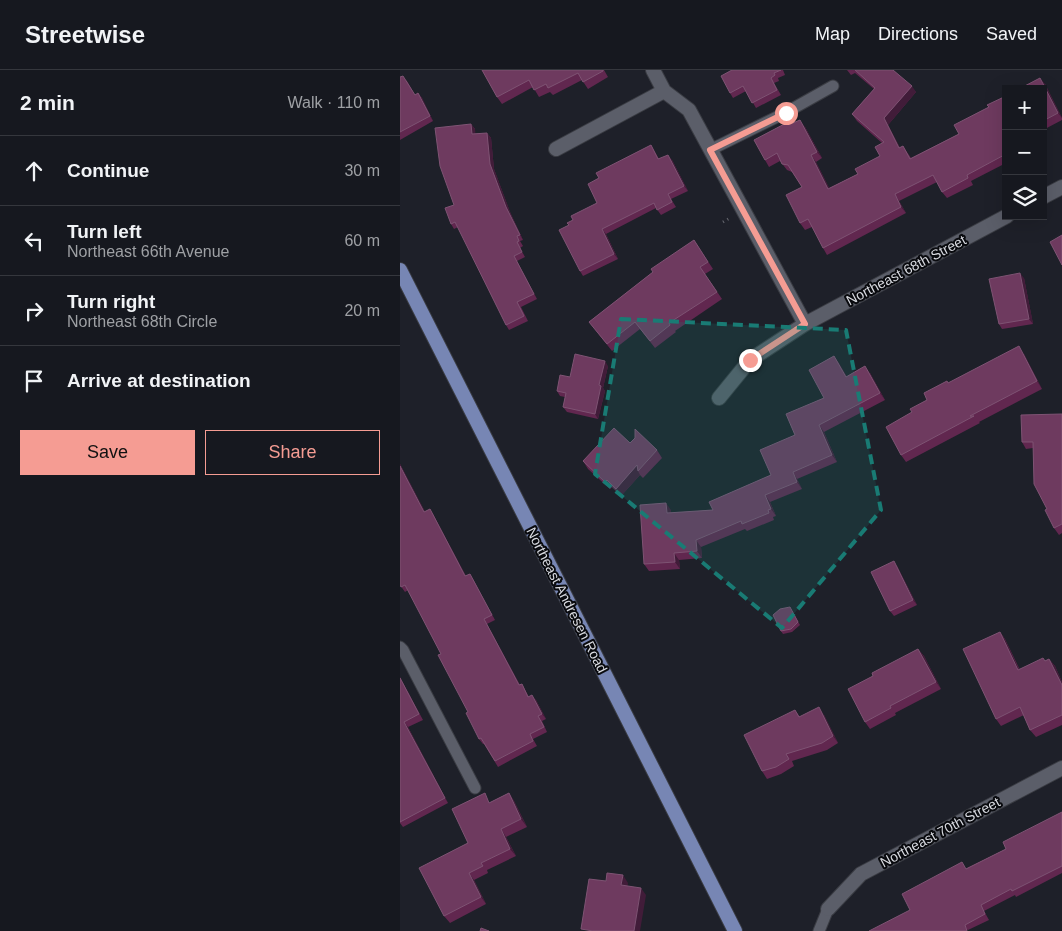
<!DOCTYPE html>
<html lang="en">
<head>
<meta charset="utf-8">
<style>
  :root { --surface:#16181f; --page:#23252c; --text:#f1f3f6; --muted:#9ea0a4; --line:#35373d; --accent:#f59c93 }
  body { margin:0; font-family:Helvetica,sans-serif; background:var(--page); color:var(--text) }
  .controls { position:absolute; right:15px; top:15px; display:grid; overflow:hidden; border-radius:0px; box-shadow:0 5px 20px #0002 }
  .controls button { width:45px; height:45px; display:grid; place-items:center; padding:0; border:0; border-bottom:1px solid var(--line); background:var(--surface); color:var(--text); font:25px sans-serif }
  .stop { position:absolute; width:15px; height:15px; margin:-11px; border:4px solid #f59c93; border-radius:50%; background:#fff }
  .stop.end { background:#f59c93; border-color:#fff; box-shadow:0 1px 5px #0008 }
  .list { margin:0; padding:0; list-style:none }
  h2 { display:flex; justify-content:space-between; align-items:center; height:65px; margin:0; padding:0 20px; font-size:21px }
  h2 small { font-size:16px; font-weight:400; color:var(--muted) }
  .list li { display:grid; grid-template-columns:32px 1fr auto; gap:15px; align-items:center; box-sizing:border-box; height:70px; padding:0 20px; border-top:1px solid var(--line) }
  .list b { display:block; font-size:19px; white-space:nowrap }
  .list p { margin:0; font-size:16px; white-space:nowrap; color:var(--muted) }
  .list em { font-size:16px; font-style:normal; color:var(--muted) }
  .actions { display:flex; gap:10px; padding:15px 20px }
  .actions a { flex:1; padding:11px 0; border:1px solid var(--accent); border-radius:0px; text-align:center; font-size:18px; color:var(--accent) }
  .actions .main { background:var(--accent); color:#111 }
  .icon { flex:none; width:28px; height:28px; fill:none; stroke:currentColor; stroke-width:2; stroke-linecap:round; stroke-linejoin:round }
  .map { position:relative; flex:none; width:662px; height:861px; overflow:hidden }
  header { display:flex; align-items:center; gap:30px; box-sizing:border-box; height:70px; padding:0 25px; background:var(--surface); border-bottom:1px solid var(--line) }
  header strong { font-size:24px }
  nav { display:flex; gap:28px; margin-inline-start:auto; font-size:18px }
  main { display:flex }
  aside { flex:1; background:var(--surface) }
  .map>svg:first-child { display:block }
  .lines { fill:none; stroke-linecap:round; stroke-linejoin:round }
  .service-casing { stroke:#3a3c43; stroke-width:13 }
  .minor-casing { stroke:#3a3c43; stroke-width:16 }
  .primary-casing { stroke:#3a3c43; stroke-width:16 }
  .path { stroke:#666870; stroke-width:3; stroke-dasharray:1 4; stroke-linecap:butt }
  .service { stroke:#5b5e69; stroke-width:11 }
  .minor { stroke:#5b5e69; stroke-width:14 }
  .primary { stroke:#7786b4; stroke-width:14 }
  .wall { fill:#61274f }
  .shaded-wall { fill:#411c39 }
  .building { fill:#6e3a5f; stroke:#7e5373 }
  .route { stroke:#f59c93; stroke-width:6 }
  .marked { fill:#197b74; fill-opacity:0.2; stroke:#197b74; stroke-width:4; stroke-dasharray:10 6; stroke-linejoin:round }
  .labels { text-anchor:middle; stroke-width:4; stroke-linejoin:round; paint-order:stroke }
  .street-label { font-size:14px; fill:#d8dae0; stroke:#090a0e }
</style>
</head>
<body>
<header>
<strong>Streetwise</strong>
<nav><a>Map</a><a>Directions</a><a>Saved</a></nav>
</header>
<main>
<aside>
<h2>2 min<small>Walk · 110 m</small></h2>
<ul class="list">
<li><svg class="icon" aria-label="ahead" viewBox="0 0 24 24"><path d="M12 20V5M6 11l6-6 6 6"/></svg><div><b>Continue</b></div><em>30 m</em></li>
<li><svg class="icon" aria-label="left" viewBox="0 0 24 24"><path d="M17 20v-9H6M10 6l-5 5 5 5"/></svg><div><b>Turn left</b><p>Northeast 66th Avenue</p></div><em>60 m</em></li>
<li><svg class="icon" aria-label="right" viewBox="0 0 24 24"><path d="M7 20v-9h11M14 6l5 5-5 5"/></svg><div><b>Turn right</b><p>Northeast 68th Circle</p></div><em>20 m</em></li>
<li><svg class="icon" aria-label="arrive" viewBox="0 0 24 24"><path d="M6 21V4h12l-3 4 3 4H6"/></svg><div><b>Arrive at destination</b></div></li>
</ul>
<div class="actions"><a class="main">Save</a><a>Share</a></div>
</aside>
<div class="map">
<svg width="662" height="861" viewBox="0 0 662 861">
  <rect width="100%" height="100%" fill="#1e2029"/>
  <g class="lines">
    <g class="service-casing">
      <path id="service" d="M 310,80 L 385,43 L 433,16
        M 0,577 L 3,580 L 75,718
        M 419,861 L 428,839"/>
    </g>
    <g class="minor-casing">
      <path id="minor" d="M 253,0 L 264,21 L 289,40 L 405,254
        M 156,79 L 264,21
        M 643,127 L 662,117
        M 319,328 L 350,290 L 405,254 L 607,146
        M 428,839 L 461,804 L 662,698"/>
    </g>
    <g class="primary-casing">
      <path id="primary" d="M 0,200 L 335,861"/>
    </g>
    <path class="path" d="M 323,152 L 330,148"/>
    <use href="#service" class="service"/>
    <use href="#minor" class="minor"/>
    <use href="#primary" class="primary"/>
  </g>
  <path class="wall" d="M 82,0 L 204,0 L 208,7 L 188,19 L 182,10 L 153,25 L 150,22 L 139,27 L 133,17 L 102,34 L 97,27 Z
    M 332,0 L 383,0 L 385,5 L 378,8 L 379,11 L 374,13 L 381,25 L 356,38 L 346,21 L 333,28 L 330,23 Z
    M 447,0 L 493,0 L 516,22 L 488,55 L 500,78 L 503,76 L 511,88 L 559,64 L 589,37 L 606,26 L 606,93 L 571,111 L 573,115 L 547,128 L 542,122 L 537,112 L 499,131 L 506,143 L 427,185 L 423,178 L 412,157 L 405,160 L 400,153 L 402,117 L 392,102 L 387,100 L 380,91 L 369,97 L 365,90 L 394,53 L 405,57 L 422,88 L 416,92 L 429,118 L 458,104 L 480,86 L 482,73 L 457,51 L 452,44 L 474,19 L 455,3 L 451,5 Z
    M 0,7 L 7,11 L 15,25 L 18,23 L 22,28 L 33,51 L 0,70 Z
    M 645,14 L 662,48 L 662,50 L 643,60 L 643,19 Z
    M 71,54 L 75,59 L 75,64 L 87,63 L 91,68 L 94,99 L 110,142 L 123,170 L 120,171 L 123,176 L 120,178 L 125,187 L 117,191 L 137,229 L 121,237 L 128,251 L 109,260 L 106,255 L 58,157 L 54,159 L 51,154 Z
    M 251,75 L 259,89 L 272,90 L 288,121 L 271,129 L 276,137 L 261,145 L 256,138 L 206,164 L 218,189 L 183,206 L 180,201 L 169,155 L 173,150 L 197,133 L 199,108 Z
    M 294,170 L 313,199 L 305,204 L 322,229 L 275,261 L 276,262 L 255,278 L 240,259 L 212,281 L 189,252 Z
    M 624,208 L 633,254 L 602,259 L 599,254 Z
    M 624,284 L 642,319 L 579,352 L 580,353 L 506,392 L 501,385 L 512,342 L 548,313 Z
    M 434,286 L 447,307 L 470,303 L 485,330 L 424,362 L 437,392 L 397,409 L 402,419 L 370,432 L 376,446 L 373,447 L 374,450 L 347,461 L 345,459 L 301,477 L 302,488 L 279,490 L 280,499 L 249,501 L 244,494 L 271,440 L 271,443 L 313,440 L 371,405 L 395,365 L 424,328 Z
    M 208,296 L 203,318 L 205,321 L 198,349 L 167,342 L 163,337 L 165,327 L 160,326 L 157,321 L 170,307 Z
    M 662,344 L 662,463 L 659,465 L 654,458 L 647,439 L 633,378 L 626,379 L 622,372 Z
    M 230,373 L 257,380 L 262,388 L 243,408 L 240,405 L 221,426 L 212,417 L 210,419 L 188,399 L 183,391 Z
    M 0,394 L 25,442 L 30,439 L 33,444 L 66,506 L 70,504 L 73,509 L 95,550 L 87,554 L 120,615 L 122,614 L 129,627 L 136,630 L 146,649 L 142,651 L 147,662 L 133,669 L 137,676 L 98,697 L 84,674 L 83,674 L 79,669 L 68,642 L 41,584 L 8,520 L 5,522 L 0,515 Z
    M 497,496 L 517,535 L 494,546 L 490,541 Z
    M 390,537 L 400,555 L 392,562 L 383,564 L 381,561 Z
    M 600,562 L 605,569 L 620,600 L 649,589 L 655,596 L 662,612 L 662,655 L 636,667 L 630,660 L 624,645 L 601,656 L 596,649 Z
    M 518,579 L 524,586 L 541,619 L 495,643 L 496,645 L 470,659 L 465,652 L 473,606 Z
    M 0,607 L 23,650 L 8,657 L 48,733 L 3,757 L 0,753 Z
    M 395,640 L 400,647 L 424,645 L 438,673 L 427,680 L 392,691 L 394,696 L 381,704 L 367,709 L 362,701 Z
    M 109,723 L 114,731 L 127,757 L 106,767 L 116,786 L 87,800 L 88,803 L 74,810 L 86,834 L 50,853 L 44,846 L 68,773 L 91,732 Z
    M 662,742 L 662,803 L 616,827 L 615,825 L 584,841 L 589,850 L 568,860 L 510,840 L 567,798 L 606,779 Z"/>
  <path class="shaded-wall" d="M 640,8 L 645,14 L 662,48 L 658,43 Z
    M 512,16 L 516,22 L 488,55 L 504,85 L 499,78 L 484,48 Z
    M 18,23 L 22,28 L 33,51 L 30,46 Z
    M 400,50 L 405,57 L 422,88 L 417,82 Z
    M 71,54 L 75,59 L 76,69 L 72,64 Z
    M 87,63 L 91,68 L 94,99 L 110,142 L 123,170 L 120,165 L 106,137 L 90,94 Z
    M 268,85 L 272,90 L 288,121 L 284,116 Z
    M 411,85 L 416,92 L 433,125 L 428,119 Z
    M 495,124 L 499,131 L 506,143 L 501,137 Z
    M 202,159 L 206,164 L 218,189 L 214,184 Z
    M 620,203 L 624,208 L 633,254 L 629,249 Z
    M 619,276 L 624,284 L 642,319 L 637,311 Z
    M 434,286 L 439,293 L 451,314 L 446,307 Z
    M 205,291 L 208,296 L 203,318 L 205,321 L 198,349 L 195,344 L 199,315 Z
    M 465,296 L 470,303 L 485,330 L 480,323 Z
    M 419,355 L 424,362 L 437,392 L 432,385 Z
    M 0,394 L 28,447 L 24,442 L 0,396 Z
    M 237,395 L 238,401 L 240,405 L 221,426 L 216,419 Z
    M 393,402 L 397,409 L 402,419 L 397,412 Z
    M 365,425 L 370,432 L 376,446 L 371,439 Z
    M 266,433 L 271,440 L 271,450 L 267,443 Z
    M 30,439 L 33,444 L 68,511 L 65,506 Z
    M 296,470 L 301,477 L 302,488 L 297,481 Z
    M 274,483 L 279,490 L 280,499 L 275,492 Z
    M 494,491 L 497,496 L 517,535 L 513,530 Z
    M 84,549 L 87,554 L 122,620 L 119,615 Z
    M 600,562 L 605,569 L 623,608 L 618,600 Z
    M 518,579 L 524,586 L 541,619 L 536,612 Z
    M 649,589 L 655,596 L 662,612 L 662,615 Z
    M 132,625 L 136,630 L 146,649 L 142,644 Z
    M 419,637 L 424,645 L 438,673 L 433,666 Z
    M 4,652 L 8,657 L 48,733 L 45,728 Z
    M 109,723 L 114,731 L 127,757 L 121,749 Z
    M 101,759 L 106,767 L 116,786 L 110,779 Z
    M 69,803 L 74,810 L 86,834 L 81,827 Z
    M 223,805 L 228,813 L 227,822 L 221,815 Z
    M 241,818 L 246,825 L 240,861 L 234,861 Z"/>
  <path class="building" d="M 82,0 L 203,0 L 203,1 L 183,12 L 178,3 L 148,18 L 146,14 L 134,20 L 129,10 L 97,27 Z
    M 332,0 L 381,0 L 374,3 L 375,5 L 371,8 L 377,20 L 352,33 L 343,16 L 330,23 L 321,6 Z
    M 455,0 L 493,0 L 512,16 L 484,48 L 499,78 L 503,76 L 510,89 L 559,64 L 554,55 L 589,37 L 587,35 L 606,26 L 606,84 L 567,105 L 568,108 L 542,122 L 533,105 L 495,124 L 501,137 L 423,178 L 408,149 L 400,153 L 386,125 L 402,117 L 388,95 L 382,94 L 377,83 L 365,90 L 354,70 L 392,50 L 393,53 L 400,50 L 417,82 L 411,85 L 428,119 L 458,104 L 455,99 L 480,86 L 475,77 L 484,72 L 452,44 L 475,18 Z
    M 3,6 L 15,25 L 18,23 L 30,46 L 0,62 L 0,7 Z
    M 640,8 L 658,43 L 643,51 L 643,19 L 619,19 Z
    M 71,54 L 72,64 L 87,63 L 90,94 L 106,137 L 120,165 L 117,166 L 119,171 L 117,172 L 122,182 L 114,186 L 134,224 L 117,232 L 124,246 L 106,255 L 55,152 L 51,154 L 45,138 L 54,135 L 40,96 L 35,58 Z
    M 251,75 L 258,89 L 268,85 L 284,116 L 268,124 L 272,132 L 257,140 L 254,133 L 202,159 L 214,184 L 180,201 L 159,160 L 169,155 L 167,153 L 173,150 L 171,146 L 197,133 L 188,114 L 199,108 L 196,103 Z
    M 662,165 L 662,195 L 650,172 Z
    M 294,170 L 308,192 L 300,197 L 317,222 L 269,253 L 270,255 L 250,271 L 235,252 L 207,274 L 189,252 L 253,202 L 251,199 Z
    M 620,203 L 629,249 L 599,254 L 589,209 Z
    M 619,276 L 637,311 L 570,346 L 574,346 L 501,385 L 486,357 L 512,342 L 510,339 L 527,330 L 524,323 L 547,311 L 548,313 Z
    M 175,284 L 205,291 L 199,315 L 201,316 L 195,344 L 163,337 L 166,323 L 157,321 L 160,305 L 170,307 Z
    M 434,286 L 446,307 L 465,296 L 480,323 L 419,355 L 432,385 L 393,402 L 397,412 L 365,425 L 371,439 L 368,440 L 369,443 L 342,454 L 341,451 L 296,470 L 297,481 L 274,483 L 275,492 L 244,494 L 240,435 L 266,433 L 267,443 L 313,440 L 309,432 L 371,405 L 360,380 L 395,365 L 386,344 L 424,328 L 409,300 Z
    M 662,344 L 662,454 L 654,458 L 645,440 L 647,439 L 634,414 L 633,372 L 622,372 L 621,345 Z
    M 214,358 L 230,373 L 235,368 L 235,359 L 257,380 L 238,401 L 237,395 L 216,419 L 207,410 L 205,412 L 183,391 Z
    M 0,396 L 24,442 L 30,439 L 65,506 L 70,504 L 92,545 L 84,549 L 119,615 L 122,614 L 128,627 L 132,625 L 142,644 L 138,646 L 144,657 L 130,664 L 133,671 L 95,691 L 81,668 L 79,669 L 66,643 L 68,642 L 38,585 L 41,584 L 5,515 L 1,517 L 0,515 Z
    M 494,491 L 513,530 L 490,541 L 471,502 Z
    M 390,537 L 398,552 L 391,559 L 381,561 L 373,545 L 380,539 Z
    M 600,562 L 618,600 L 643,588 L 645,591 L 649,589 L 662,615 L 662,645 L 630,660 L 620,637 L 596,649 L 563,579 Z
    M 518,579 L 536,612 L 490,636 L 491,638 L 465,652 L 448,619 L 473,606 L 472,603 Z
    M 0,608 L 19,644 L 4,652 L 45,728 L 0,752 Z
    M 419,637 L 433,666 L 422,673 L 386,684 L 389,689 L 376,697 L 362,701 L 344,665 L 395,640 L 399,647 Z
    M 85,723 L 89,733 L 109,723 L 121,749 L 101,759 L 110,779 L 81,793 L 83,796 L 69,803 L 81,827 L 44,846 L 19,798 L 68,773 L 52,739 Z
    M 662,742 L 662,796 L 612,821 L 611,819 L 581,835 L 585,844 L 565,855 L 567,861 L 469,861 L 510,840 L 502,824 L 562,792 L 566,799 L 606,779 L 603,772 Z
    M 207,803 L 223,805 L 221,815 L 241,818 L 234,861 L 193,861 L 181,859 L 189,809 L 206,811 Z
    M 81,858 L 89,861 L 80,861 Z"/>
  <g class="lines">
    <path class="route" d="M 350,290 L 405,254 L 310,80 L 386,43"/>
  </g>
  <path class="marked" d="M 221,249 L 446,260 L 481,440 L 382,558 L 195,404 Z"/>
  <g class="labels">
    <g class="street-label">
      <text transform="translate(506 200) rotate(-28)" y="5">Northeast 68th Street</text>
      <text transform="translate(167 530) rotate(63)" y="5">Northeast Andresen Road</text>
      <text transform="translate(540 762) rotate(-28)" y="5">Northeast 70th Street</text>
    </g>
  </g>
</svg>
<div class="controls">
<button>+</button>
<button>−</button>
<button><svg class="icon" aria-label="layers" viewBox="0 0 24 24"><path d="M12 4l9 5-9 5-9-5zM3 14l9 5 9-5"/></svg></button>
</div>
<div class="stop" style="left:386px;top:43px"></div>
<div class="stop end" style="left:350px;top:290px"></div>
</div>
</main>
</body>
</html>
